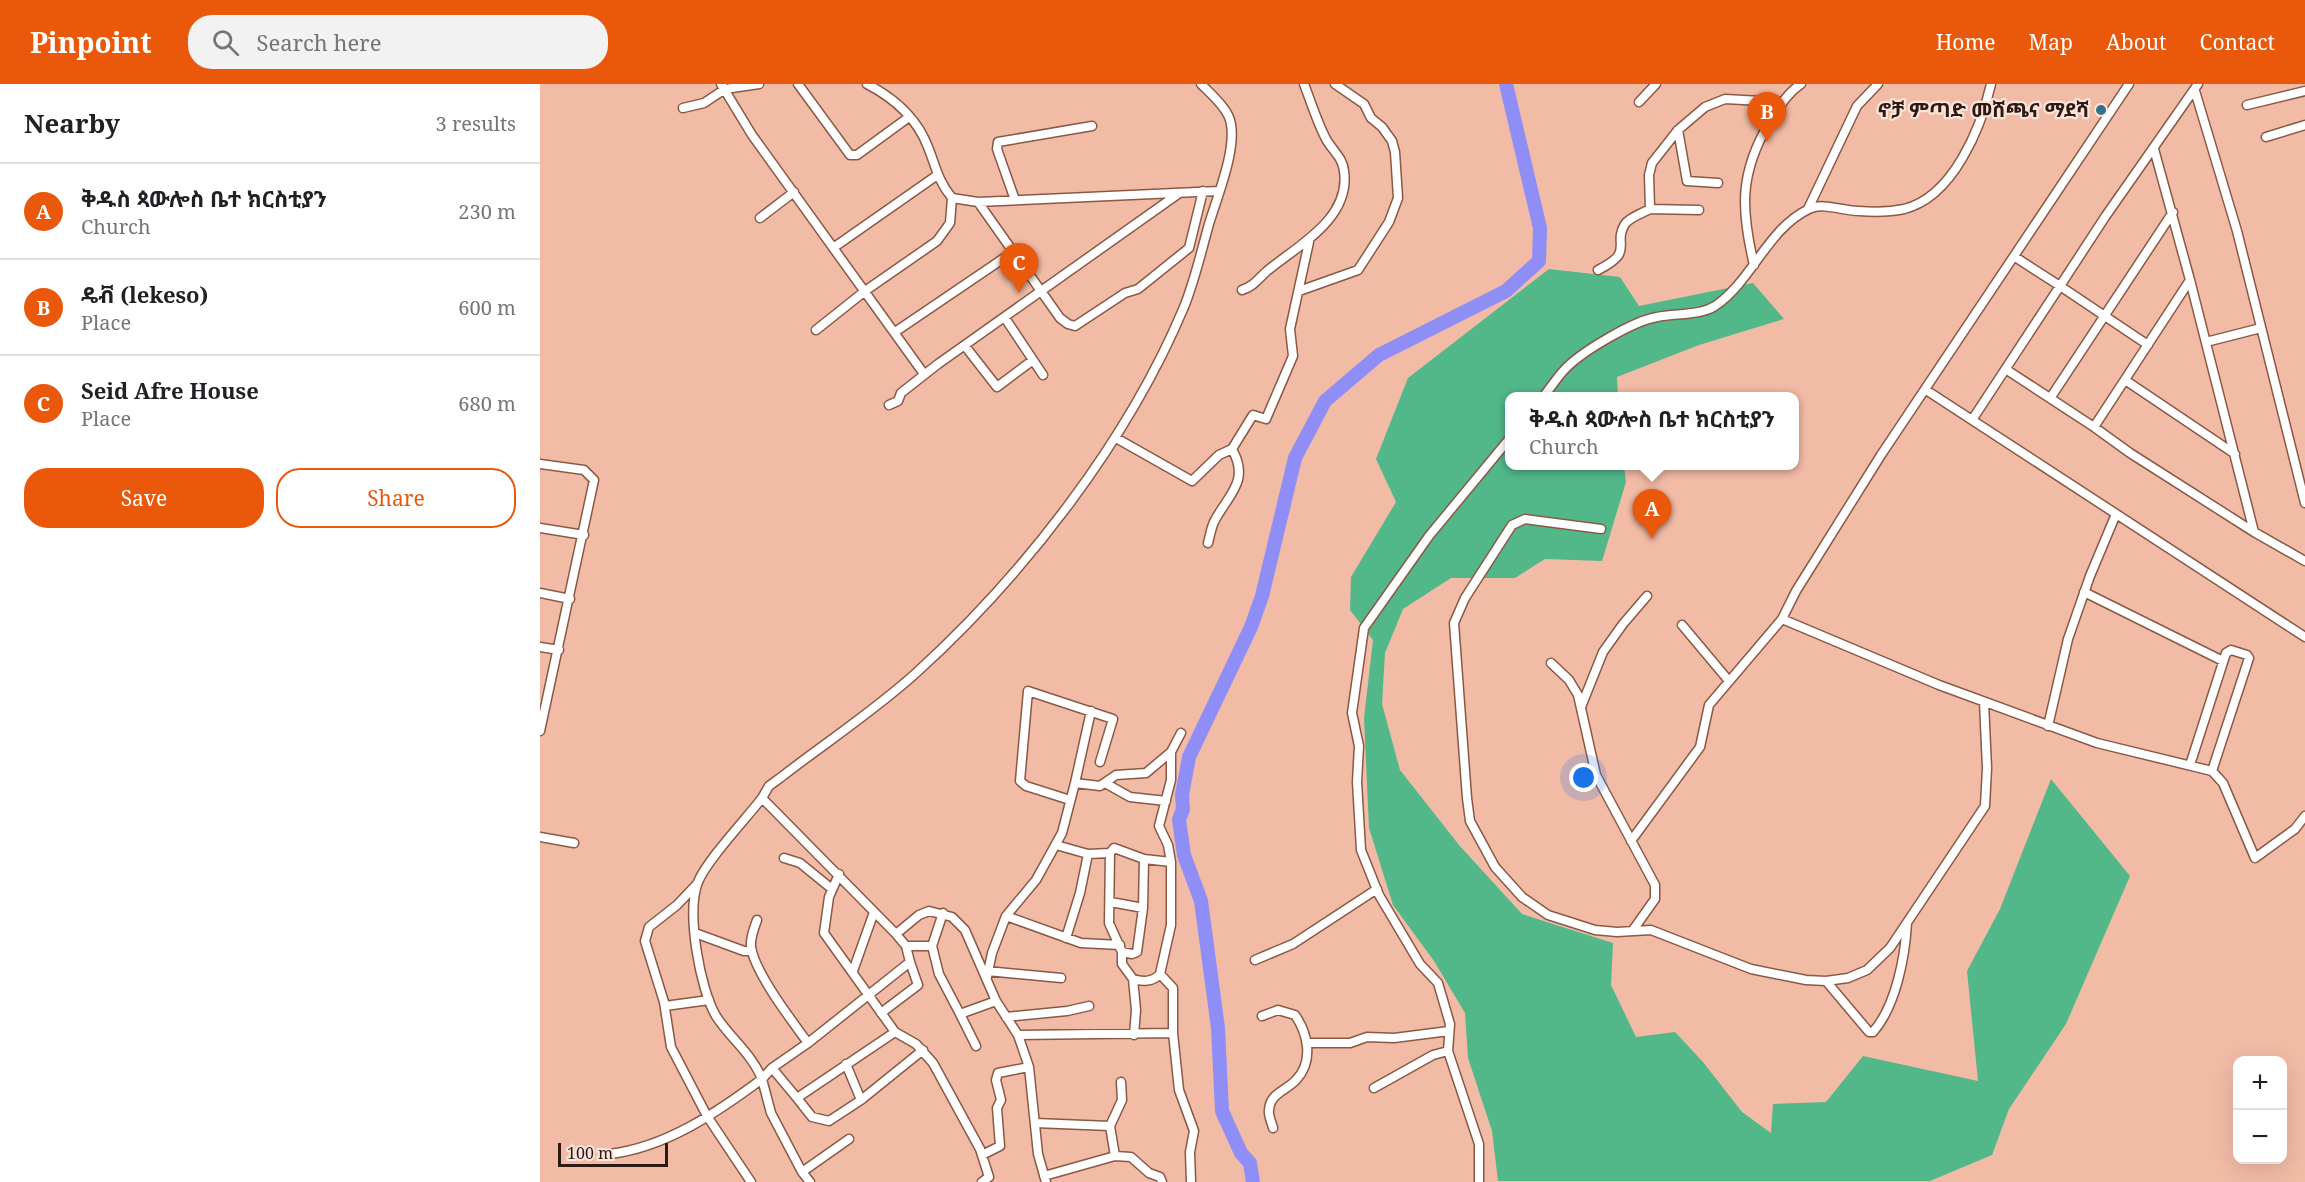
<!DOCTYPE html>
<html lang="en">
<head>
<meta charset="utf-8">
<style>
  :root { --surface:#fff; --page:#f2f2f2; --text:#202124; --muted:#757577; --line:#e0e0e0; --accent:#ea580c }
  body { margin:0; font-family:"Noto Serif","Noto Sans Ethiopic",serif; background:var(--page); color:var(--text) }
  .controls { position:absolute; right:18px; bottom:18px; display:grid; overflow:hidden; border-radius:12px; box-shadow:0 6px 24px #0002 }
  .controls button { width:54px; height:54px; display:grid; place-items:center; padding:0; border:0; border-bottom:2px solid var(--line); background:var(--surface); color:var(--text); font:30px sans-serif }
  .scale { position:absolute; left:18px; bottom:15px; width:110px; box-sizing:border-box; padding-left:6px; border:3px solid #2e1a12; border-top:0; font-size:16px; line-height:21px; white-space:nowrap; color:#2e1a12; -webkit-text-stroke:4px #fbe4db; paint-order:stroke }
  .you { position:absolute; left:1044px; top:694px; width:21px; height:21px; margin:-15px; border:4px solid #fff; border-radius:50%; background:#1a73e8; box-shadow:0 0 0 9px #1a73e833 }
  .badge { display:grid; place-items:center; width:39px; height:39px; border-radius:50%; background:var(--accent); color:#fff; font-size:20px; font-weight:700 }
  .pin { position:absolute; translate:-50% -50px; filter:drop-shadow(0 2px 3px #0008) }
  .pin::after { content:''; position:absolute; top:32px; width:21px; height:18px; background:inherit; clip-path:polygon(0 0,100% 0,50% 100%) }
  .popup { position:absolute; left:965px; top:308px; width:294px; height:78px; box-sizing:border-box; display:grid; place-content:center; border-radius:12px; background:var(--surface); filter:drop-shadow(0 2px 4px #0005); font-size:20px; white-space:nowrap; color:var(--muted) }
  .popup b { font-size:22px; color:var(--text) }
  .popup::after { content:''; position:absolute; left:50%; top:100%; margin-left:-12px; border:12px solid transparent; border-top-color:var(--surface) }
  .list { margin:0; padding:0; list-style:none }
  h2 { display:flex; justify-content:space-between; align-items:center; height:78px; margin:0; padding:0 24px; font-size:26px }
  h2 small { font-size:20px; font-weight:400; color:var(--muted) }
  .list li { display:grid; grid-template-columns:39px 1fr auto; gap:18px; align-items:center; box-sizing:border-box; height:96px; padding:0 24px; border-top:2px solid var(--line) }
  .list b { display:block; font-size:22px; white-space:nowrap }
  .list p { margin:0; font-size:20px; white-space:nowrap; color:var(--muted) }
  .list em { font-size:20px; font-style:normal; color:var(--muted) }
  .actions { display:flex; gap:12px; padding:18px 24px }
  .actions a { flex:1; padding:14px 0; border:2px solid var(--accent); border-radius:24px; text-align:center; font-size:21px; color:var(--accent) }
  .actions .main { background:var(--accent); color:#fff }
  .icon { flex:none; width:33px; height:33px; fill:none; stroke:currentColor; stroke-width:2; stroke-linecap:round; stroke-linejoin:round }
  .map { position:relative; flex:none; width:1765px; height:1098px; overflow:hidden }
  header { display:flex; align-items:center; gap:36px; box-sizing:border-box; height:84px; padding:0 30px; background:var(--accent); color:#fff }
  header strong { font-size:28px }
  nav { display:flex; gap:33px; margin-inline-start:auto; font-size:21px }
  .search { width:420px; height:54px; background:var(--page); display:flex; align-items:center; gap:15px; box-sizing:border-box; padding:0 21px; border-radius:24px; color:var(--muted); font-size:22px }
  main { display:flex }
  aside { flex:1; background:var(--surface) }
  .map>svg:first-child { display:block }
  .green { fill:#52b88a }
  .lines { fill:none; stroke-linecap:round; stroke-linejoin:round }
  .river { stroke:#8e8ef6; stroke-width:14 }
  .minor-casing { stroke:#895946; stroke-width:11 }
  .minor { stroke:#fff; stroke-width:8 }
  .poi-dot { fill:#327286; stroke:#fbe4db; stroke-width:2 }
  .labels { text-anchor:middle; stroke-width:4.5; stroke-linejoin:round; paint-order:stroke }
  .poi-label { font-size:20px; font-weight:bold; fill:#2e1a12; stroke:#fbe4db; text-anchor:end }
</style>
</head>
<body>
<header>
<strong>Pinpoint</strong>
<div class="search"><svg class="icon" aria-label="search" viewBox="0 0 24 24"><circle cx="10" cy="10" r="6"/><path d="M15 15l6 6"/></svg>Search here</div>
<nav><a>Home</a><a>Map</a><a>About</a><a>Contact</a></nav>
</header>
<main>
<aside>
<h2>Nearby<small>3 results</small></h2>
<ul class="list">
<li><span class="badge">A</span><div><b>ቅዱስ ጳውሎስ ቤተ ክርስቲያን</b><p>Church</p></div><em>230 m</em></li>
<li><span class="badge">B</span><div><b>ዴቭ (lekeso)</b><p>Place</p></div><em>600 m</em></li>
<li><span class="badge">C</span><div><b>Seid Afre House</b><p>Place</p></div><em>680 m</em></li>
</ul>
<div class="actions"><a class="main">Save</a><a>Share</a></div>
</aside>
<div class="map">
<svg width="1765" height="1098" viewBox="0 0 1765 1098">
  <rect width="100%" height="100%" fill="#f2bba6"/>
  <path class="green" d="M 1009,185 L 1080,193 L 1099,222 L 1213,199 L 1244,235 L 1159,261 L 1077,293 L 1078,312 L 970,312 L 970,382 L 1084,382 L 1086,398 L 1062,477 L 1005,475 L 975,494 L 911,494 L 863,525 L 845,569 L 842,620 L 860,686 L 919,761 L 982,830 L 1073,859 L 1071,901 L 1096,953 L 1135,948 L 1163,978 L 1202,1028 L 1231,1049 L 1233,1020 L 1286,1018 L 1323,972 L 1438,997 L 1427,887 L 1460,825 L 1511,695 L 1590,792 L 1526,940 L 1469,1025 L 1452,1071 L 1390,1097 L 958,1097 L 952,1047 L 928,974 L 925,929 L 894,877 L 853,821 L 829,744 L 824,634 L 833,556 L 810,526 L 811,493 L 856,418 L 836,375 L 868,294 Z"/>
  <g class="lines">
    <path class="river" d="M 713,1098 L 710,1079 L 701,1069 L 682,1027 L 678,944 L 661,817 L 644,771 L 639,736 L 643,725 L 642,711 L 649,673 L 711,543 L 722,512 L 755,374 L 785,317 L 839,271 L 966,207 L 999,177 L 1000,144 L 966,0"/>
    <g class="minor-casing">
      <path id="minor" d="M 181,0 L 212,51 L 384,290
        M 258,0 L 310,71 L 317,71 L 369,33
        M 327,0 C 354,14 377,34 388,63 C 396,83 398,97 412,114 L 438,118 L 679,107
        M 1655,7 L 1697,147 L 1765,419
        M 1099,18 L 1116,0
        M 1707,21 L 1765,7
        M 143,24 L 164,19 L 185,5 L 219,0
        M 1138,46 L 1147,97 L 1178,99
        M 1726,53 L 1765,41
        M 475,116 L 457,65 L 458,58 L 552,42
        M 438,118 L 520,234 L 528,240 L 535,242 L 585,209 L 598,205 L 649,164 L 663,107
        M 1110,125 L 1159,126
        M 1268,125 L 1317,22 L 1338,0
        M 220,134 L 254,108
        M 293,164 L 396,92
        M 1475,173 L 1520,202 L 1565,133 L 1658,0
        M 1214,181 C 1201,126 1199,90 1229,39 C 1239,24 1246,10 1261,0
        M 1058,186 C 1096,167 1072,161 1085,140 C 1090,133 1103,129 1110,125 L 1109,91 L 1112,79 L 1138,46 L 1165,23 L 1185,15 L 1242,18
        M 702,206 C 714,202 718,195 727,187 C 757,162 811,135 804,87 C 803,74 792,66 786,55 C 777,38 771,18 764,0
        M 759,207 L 818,186 L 849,138 L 858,114 L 855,68 L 852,57 L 842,43 L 831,34 L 824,20 L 795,0
        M 465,234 L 503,291
        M 276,246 L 325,207 L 397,157 L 410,139 L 412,114
        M 355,248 L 473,168
        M 1666,258 L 1721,244
        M 425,262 L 457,303 L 493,276
        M 1467,286 L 1554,343 L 1650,196 L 1614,65
        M 1585,296 L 1695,370
        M 1386,306 L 1765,553
        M 1004,312 C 1011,303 1018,292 1026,284 C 1043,267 1093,237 1117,233 C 1135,229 1159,232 1175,222 C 1213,196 1227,145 1269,125 C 1283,118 1303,127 1319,127 C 1333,128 1350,128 1364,125 C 1413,113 1441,44 1451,0
        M 1511,313 L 1633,128
        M 349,321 L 358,317 L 361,309 L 398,280 L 638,110
        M 1432,336 L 1520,202 L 1608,261
        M 1554,343 L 1590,369 L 1714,448 L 1650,196
        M 576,354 L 652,397 L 679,371 L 692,365 L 713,331 L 726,335 L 753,272 L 750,245 L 769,158
        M 0,380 L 44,386 L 54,396 L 0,647
        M 0,444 L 44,451
        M 1061,445 L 992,436 L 985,435 L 972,441 L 925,514 L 914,539 L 927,714 L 930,737 L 955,783 L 982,813 L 1008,831 L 1055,846 L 1077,848 L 1111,846 L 1211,885 L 1266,896 L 1286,897 L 1308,894 L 1327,886 L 1350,864 L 1445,722 L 1447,684 L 1444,618
        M 1714,448 L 1765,477
        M 668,459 C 670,452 671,443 675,436 C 689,410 710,397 692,365
        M 1544,508 L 1683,577
        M 0,509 L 30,515
        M 1242,535 L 1399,601 L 1557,659 L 1672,687 L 1683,699 L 1715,774 L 1755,745 L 1765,732
        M 1142,541 L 1189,597
        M 0,563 L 19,566
        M 1011,579 L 1029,596 L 1038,611 L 1056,691 L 1115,801 L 1115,815 L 1093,846
        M 1041,623 L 1063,568 L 1083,540 L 1107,512
        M 1508,642 L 1528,555 L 1550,492 L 1576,430
        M 1650,681 L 1686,569 L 1691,566 L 1707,571 L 1709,574 L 1672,687
        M 535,699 L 551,627
        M 565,699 L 590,713 L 626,717
        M 222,714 C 206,735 167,776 158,798 C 146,828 160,905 176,932 C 190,954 212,970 222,995 L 232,984
        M 530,716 L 486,702 L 480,697 L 488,607 L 573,635 L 560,678
        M 0,753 L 34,759
        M 1091,757 L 1160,663 L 1169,621 L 1242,535 L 1256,507 L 1341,371 L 1589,0
        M 516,761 L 548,770 L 570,769 L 574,764 L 604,775 L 631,778
        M 570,769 L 569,839 L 582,868 L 592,870 L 597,868 L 603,824
        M 244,774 L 260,779 L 292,805
        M 299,790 L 289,813 L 284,849 L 355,948 L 376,960 L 393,979 L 440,1065 L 449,1093 L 442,1098
        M 157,800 L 137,821 L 109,843 L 105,857 L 124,918 L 131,963 L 167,1032 L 211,1098
        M 571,818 L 603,824 L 604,775
        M 466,832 L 496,796 L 522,749 L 535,699 L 560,702 L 576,691 L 606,689 L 631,668 L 641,649
        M 217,836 C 214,845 210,853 211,863 C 215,889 252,937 268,959 L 232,984 L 257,1014 L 355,948
        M 155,849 L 204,867 L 212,867
        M 356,850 L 379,831 L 389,827 L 412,833 L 425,846 L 456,917 L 478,951 L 489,983 L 498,1070 L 506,1098
        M 526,854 L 540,809 L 548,770
        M 366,862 L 392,862 L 399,890 L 420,930 L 456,917
        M 392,862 L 403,829
        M 582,868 L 582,880 L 593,895 C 602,898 613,898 620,890 L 631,841 L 631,778 L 628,761 L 619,742 L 631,696 L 631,668
        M 715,876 L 753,860 L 837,805
        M 313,887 L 334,828
        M 447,887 L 521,894
        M 620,890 L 633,904 L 633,949
        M 447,893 L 452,869 L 466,832 L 541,859 L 580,861
        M 593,895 L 596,926 L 594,951
        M 1286,897 L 1329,948 L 1333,948 C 1356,922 1365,873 1367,839
        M 125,922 L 169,916
        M 341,929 L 378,901 L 370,878
        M 420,930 L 436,962
        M 722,932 L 738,926 L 755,931 C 768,950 774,977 756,996 C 746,1007 730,1009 729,1026 C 728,1032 732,1039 733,1044
        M 466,933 L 527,927 L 549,922
        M 478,951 L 633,949 L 639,1006 L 654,1047 L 650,1068 L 651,1098
        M 268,959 L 370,878 L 366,862 L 356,850 L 222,714 L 229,702 L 240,694 C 285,659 334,627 376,589 C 484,491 588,357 644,223 C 655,196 661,168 669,140 C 677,113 701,56 688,31 C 682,19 670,9 661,0
        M 769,959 L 810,959 L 827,953 L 854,954 L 909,947
        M 306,980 L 321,1016
        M 834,1004 L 893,971 L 908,967
        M 257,1014 L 272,1033 L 289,1037 L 321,1016 L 383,966
        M 495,1039 L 570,1042
        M 69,1070 C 125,1064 178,1028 222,995 L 231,1029 L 262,1088
        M 442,1071 L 460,1062 L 457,1024 L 461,1016 L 456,996 L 458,989 L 489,983
        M 575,1072 L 591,1073 L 609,1089 L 620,1093 L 622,1098
        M 504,1092 L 575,1072 L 570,1042 L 582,1016 L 581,998
        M 270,1098 L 262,1088 L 309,1055
        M 939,1098 L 939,1060 L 908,967 L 910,940 L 898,899 L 880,880 L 839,811 L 821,766 L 817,698 L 819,662 L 812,629 L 824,544 L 889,452 L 970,354"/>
    </g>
    <use href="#minor" class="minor"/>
  </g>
  <circle class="poi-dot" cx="1561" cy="26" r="6"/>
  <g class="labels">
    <g class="poi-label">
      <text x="1549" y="33">ኖቻ ምጣድ መሸጫና ማደሻ</text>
    </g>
  </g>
</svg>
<div class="controls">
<button>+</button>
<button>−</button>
</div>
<div class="scale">100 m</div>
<div class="you"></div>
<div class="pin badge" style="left:1112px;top:455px">A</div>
<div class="popup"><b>ቅዱስ ጳውሎስ ቤተ ክርስቲያን</b>Church</div>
<div class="pin badge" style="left:1227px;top:58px">B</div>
<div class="pin badge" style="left:479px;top:209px">C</div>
</div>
</main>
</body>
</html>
